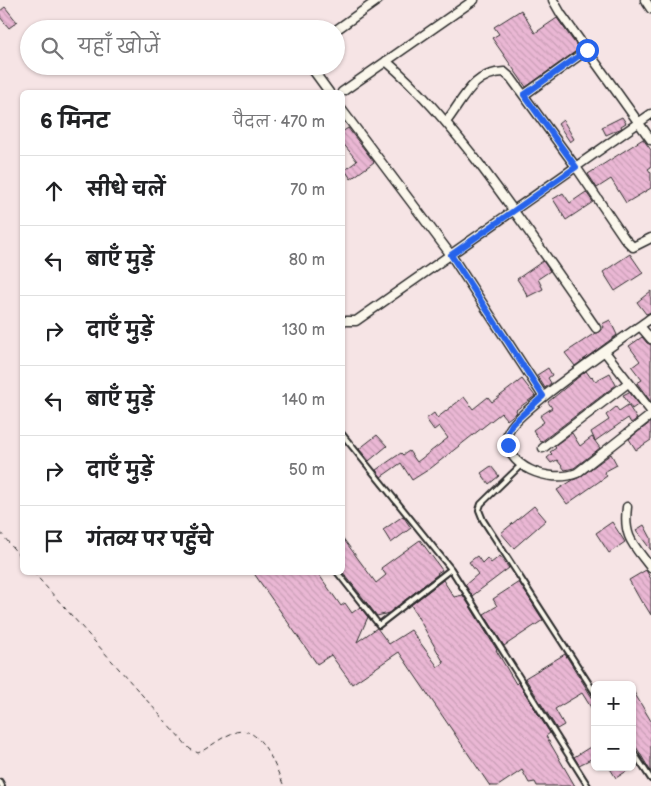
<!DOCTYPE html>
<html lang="hi">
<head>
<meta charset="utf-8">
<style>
  :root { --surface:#fff; --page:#f6f6f6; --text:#202124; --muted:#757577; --line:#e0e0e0 }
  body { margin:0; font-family:"Balsamiq Sans","Playpen Sans Deva",sans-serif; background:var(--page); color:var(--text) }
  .controls { position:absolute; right:15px; bottom:15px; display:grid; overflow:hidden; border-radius:8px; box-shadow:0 1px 4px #0004 }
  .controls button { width:45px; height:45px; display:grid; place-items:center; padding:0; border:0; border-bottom:1px solid var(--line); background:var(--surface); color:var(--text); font:25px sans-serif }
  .stop { position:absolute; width:15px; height:15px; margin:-11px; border:4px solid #2563eb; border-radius:50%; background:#fff }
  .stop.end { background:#2563eb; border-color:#fff; box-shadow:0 1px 5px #0008 }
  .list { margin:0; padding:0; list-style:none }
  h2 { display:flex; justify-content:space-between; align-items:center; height:65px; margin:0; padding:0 20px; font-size:21px }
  h2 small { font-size:16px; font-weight:400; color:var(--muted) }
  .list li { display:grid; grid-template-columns:32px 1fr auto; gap:15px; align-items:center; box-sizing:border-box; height:70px; padding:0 20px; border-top:1px solid var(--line) }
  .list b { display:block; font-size:19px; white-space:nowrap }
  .list em { font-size:16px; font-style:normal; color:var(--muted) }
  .icon { flex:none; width:28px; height:28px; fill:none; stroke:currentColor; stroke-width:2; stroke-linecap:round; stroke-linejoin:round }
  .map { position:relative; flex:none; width:651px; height:786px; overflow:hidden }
  .search { position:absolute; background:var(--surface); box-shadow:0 1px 4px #0004; left:20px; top:20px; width:325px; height:55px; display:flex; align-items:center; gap:12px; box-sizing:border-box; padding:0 18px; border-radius:28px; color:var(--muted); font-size:19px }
  .panel { position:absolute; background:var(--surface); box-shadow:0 1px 4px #0004; left:20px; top:90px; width:325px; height:485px; border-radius:8px }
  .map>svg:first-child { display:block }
  .building { fill:url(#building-back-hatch); stroke:#2b2b2b }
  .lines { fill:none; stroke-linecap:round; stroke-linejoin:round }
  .service-casing { stroke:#2b2b2b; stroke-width:8 }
  .minor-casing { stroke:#2b2b2b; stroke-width:11 }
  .path { stroke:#2b2b2b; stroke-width:1; stroke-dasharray:5 4; stroke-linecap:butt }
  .service { stroke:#fbf7ec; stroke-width:4 }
  .minor { stroke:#fbf7ec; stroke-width:8 }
  .route { stroke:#2563eb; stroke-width:6 }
</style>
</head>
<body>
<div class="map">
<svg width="651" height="786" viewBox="0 0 651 786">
  <defs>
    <pattern id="building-back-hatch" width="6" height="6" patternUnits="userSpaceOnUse" patternTransform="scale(1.25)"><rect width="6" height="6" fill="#eab7d4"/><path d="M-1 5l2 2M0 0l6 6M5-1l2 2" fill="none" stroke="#c99eb6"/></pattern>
  </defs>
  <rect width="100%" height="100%" fill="#f6e4e5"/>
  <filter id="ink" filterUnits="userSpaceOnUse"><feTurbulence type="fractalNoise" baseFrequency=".02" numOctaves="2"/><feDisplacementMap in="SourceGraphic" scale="10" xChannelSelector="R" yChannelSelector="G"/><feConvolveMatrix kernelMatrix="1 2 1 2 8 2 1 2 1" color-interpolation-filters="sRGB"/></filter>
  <g filter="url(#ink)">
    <path class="building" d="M 5,7 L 17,22 L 9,28 L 0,17 L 0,11 Z
      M 521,10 L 535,33 L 557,18 L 579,49 L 526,87 L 492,38 L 499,34 L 494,27 Z
      M 622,117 L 626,123 L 621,126 L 622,128 L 606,135 L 602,127 Z
      M 563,120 L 574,139 L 570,142 L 558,124 Z
      M 348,128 L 374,162 L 351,179 L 345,170 L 357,161 L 342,142 L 342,132 Z
      M 643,139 L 651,150 L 651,167 L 648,169 L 651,173 L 651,188 L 626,203 L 611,179 L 597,188 L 588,174 Z
      M 586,192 L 593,202 L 566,220 L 553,199 L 563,193 L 570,203 Z
      M 630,254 L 643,273 L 615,291 L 603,272 Z
      M 543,261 L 550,271 L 538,279 L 543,289 L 527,297 L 525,291 L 517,279 Z
      M 651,291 L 651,312 L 646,314 L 637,302 Z
      M 610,320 L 617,335 L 575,366 L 565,353 L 595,333 L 600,332 L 604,327 L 602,324 Z
      M 642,337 L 647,343 L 651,345 L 651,402 L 637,383 L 642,380 L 632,367 L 640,361 L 629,346 Z
      M 548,368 L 552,375 L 548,378 L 551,383 L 545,388 L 537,375 Z
      M 586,371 L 591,378 L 592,377 L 595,381 L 610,373 L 616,385 L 541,442 L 533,430 L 544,422 L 540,416 L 552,408 L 548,402 Z
      M 522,379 L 535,396 L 516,410 L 517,412 L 516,413 L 507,420 L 501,413 L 431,468 L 412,480 L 401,463 L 381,477 L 376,470 L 401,453 L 403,455 L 409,451 L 417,462 L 448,438 L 439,426 L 434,430 L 426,419 L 434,413 L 437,418 L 464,397 L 473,409 L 488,397 L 492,402 Z
      M 629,392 L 639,404 L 632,409 L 623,395 Z
      M 628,405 L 637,419 L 631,423 L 628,418 L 595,441 L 591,432 L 609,420 L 606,415 L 616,407 L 619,411 Z
      M 651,422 L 651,440 L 636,450 L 629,439 Z
      M 572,433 L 580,446 L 592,437 L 600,448 L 574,468 L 565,470 L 557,460 L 551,463 L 547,458 L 552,454 L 550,452 L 556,448 L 554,446 Z
      M 377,435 L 387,446 L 369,461 L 359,449 Z
      M 611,454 L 617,465 L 604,472 L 607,476 L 567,504 L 557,490 L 573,480 L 580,477 Z
      M 491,466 L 499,476 L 489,484 L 481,473 Z
      M 534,506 L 546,520 L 514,548 L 501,533 Z
      M 403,516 L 411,528 L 391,543 L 383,530 Z
      M 612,522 L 625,542 L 609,553 L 596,533 Z
      M 644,525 L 651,538 L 651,550 L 636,530 Z
      M 342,537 L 376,583 L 386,575 L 381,568 L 420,540 L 442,570 L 437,573 L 438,574 L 389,613 L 377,616 L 342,571 Z
      M 477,556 L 482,563 L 487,558 L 491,563 L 500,556 L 509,568 L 472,596 L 465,585 L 478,574 L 469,562 Z
      M 646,570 L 651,579 L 651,615 L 643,602 L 642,603 L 629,580 Z
      M 253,572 L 317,572 L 341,606 L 345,603 L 352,613 L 360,607 L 368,617 L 357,642 L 377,628 L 389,644 L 411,630 L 438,667 L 444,663 L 411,605 L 443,580 L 454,597 L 463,595 L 497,650 L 496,650 L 516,684 L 518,682 L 550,733 L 546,736 L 575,786 L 537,786 L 535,782 L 529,783 L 522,770 L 498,786 L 490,786 L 399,652 L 352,684 L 331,655 L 317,664 Z
      M 519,582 L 543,620 L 504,646 L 484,614 L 497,606 L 493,599 Z
      M 565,654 L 595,702 L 595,714 L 582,693 L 555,709 L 564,725 L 557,729 L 525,678 Z
      M 632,689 L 651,721 L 651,772 L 632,740 Z
      M 595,744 L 595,757 L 579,765 L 574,757 Z
      M 609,767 L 633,767 L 616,778 Z"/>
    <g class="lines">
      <g class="service-casing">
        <path id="service" d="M 342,434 L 451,569 L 588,786
          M 522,464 L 481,504 L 479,510 L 483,520 L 595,693
          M 337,572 L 379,625 L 451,569
          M 632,750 L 651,779
          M 0,782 L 2,786"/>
      </g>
      <g class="minor-casing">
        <path id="minor" d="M 553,0 L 561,14 L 651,140
          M 645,0 L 651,9
          M 336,30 L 378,0
          M 386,61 C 420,90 447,123 474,157 C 517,213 556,270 596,328
          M 310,66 L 329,92
          M 342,92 L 474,0
          M 524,95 L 587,50
          M 342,110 L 451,255 L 543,396
          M 446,122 C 464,99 472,73 504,72 L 511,78 L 576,167 L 625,239 L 633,247 L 651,238
          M 651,318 C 628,335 512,413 508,433 C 501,467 551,484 577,473 L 651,415
          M 342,321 L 356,321 L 651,114
          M 640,326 L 651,339
          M 605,352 L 651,411
          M 543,448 L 628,383
          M 627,507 C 623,538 634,545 651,568"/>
      </g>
      <path class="path" d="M 0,532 L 22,559
        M 33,572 L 190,749 L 198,753 C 211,747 222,736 236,732 C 262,725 275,767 284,786"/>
      <use href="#service" class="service"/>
      <use href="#minor" class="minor"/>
    </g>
  </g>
  <g class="lines" filter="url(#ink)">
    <path class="route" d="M 508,445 L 508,432 L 512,424 L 543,396 L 451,255 L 576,167 L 524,95 L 587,50"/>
  </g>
</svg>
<div class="controls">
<button>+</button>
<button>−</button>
</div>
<div class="stop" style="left:587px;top:50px"></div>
<div class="stop end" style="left:508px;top:445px"></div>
<div class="search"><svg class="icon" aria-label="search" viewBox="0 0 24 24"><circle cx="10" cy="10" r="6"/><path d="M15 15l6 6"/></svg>यहाँ खोजें</div>
<section class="panel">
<h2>6 मिनट<small>पैदल · 470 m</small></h2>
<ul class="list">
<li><svg class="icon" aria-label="ahead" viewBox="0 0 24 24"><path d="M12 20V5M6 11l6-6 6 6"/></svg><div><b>सीधे चलें</b></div><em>70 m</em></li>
<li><svg class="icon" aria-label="left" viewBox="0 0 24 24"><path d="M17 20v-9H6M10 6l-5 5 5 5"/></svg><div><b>बाएँ मुड़ें</b></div><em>80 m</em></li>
<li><svg class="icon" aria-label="right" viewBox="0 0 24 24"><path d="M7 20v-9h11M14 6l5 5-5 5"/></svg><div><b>दाएँ मुड़ें</b></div><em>130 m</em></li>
<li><svg class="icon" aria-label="left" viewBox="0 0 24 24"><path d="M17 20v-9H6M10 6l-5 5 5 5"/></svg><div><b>बाएँ मुड़ें</b></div><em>140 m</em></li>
<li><svg class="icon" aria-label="right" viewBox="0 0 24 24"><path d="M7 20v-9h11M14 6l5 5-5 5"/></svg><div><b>दाएँ मुड़ें</b></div><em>50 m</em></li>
<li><svg class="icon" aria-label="arrive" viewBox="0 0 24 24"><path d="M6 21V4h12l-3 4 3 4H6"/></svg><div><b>गंतव्य पर पहुँचे</b></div></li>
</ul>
</section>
</div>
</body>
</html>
